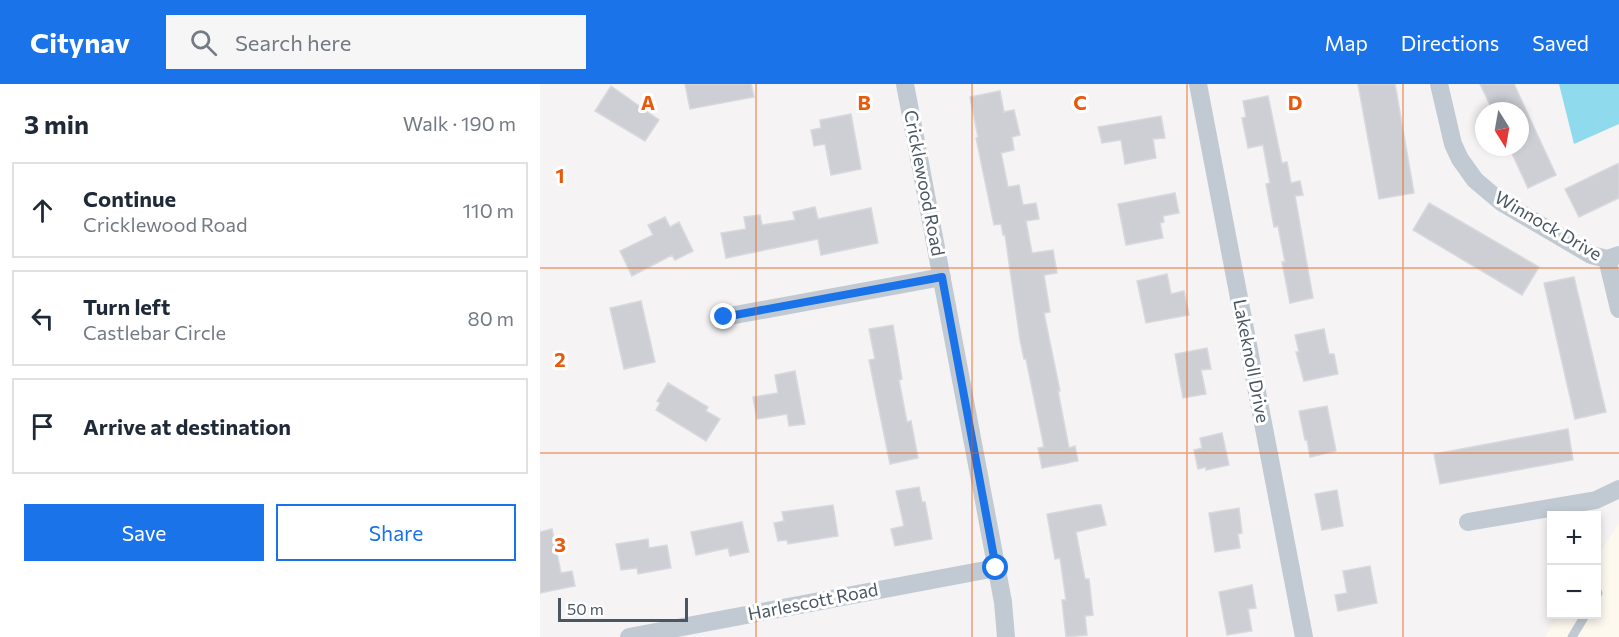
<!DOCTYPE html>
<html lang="en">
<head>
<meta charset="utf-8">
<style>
  :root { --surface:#fff; --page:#f6f6f7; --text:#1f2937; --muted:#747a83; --line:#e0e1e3; --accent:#1a73e8 }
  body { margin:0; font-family:Commissioner,sans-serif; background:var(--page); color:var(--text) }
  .controls { position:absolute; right:18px; bottom:18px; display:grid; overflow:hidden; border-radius:0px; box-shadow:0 3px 9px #0003 }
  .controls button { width:54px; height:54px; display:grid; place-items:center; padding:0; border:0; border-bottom:2px solid var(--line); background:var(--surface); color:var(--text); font:30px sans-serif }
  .compass { position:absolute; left:935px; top:18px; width:54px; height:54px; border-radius:50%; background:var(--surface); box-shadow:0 3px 9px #0003; rotate:169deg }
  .scale { position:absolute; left:18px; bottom:15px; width:130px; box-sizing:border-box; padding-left:6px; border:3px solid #4a5661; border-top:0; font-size:16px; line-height:21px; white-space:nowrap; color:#4a5661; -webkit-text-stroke:4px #fff; paint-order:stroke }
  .stop { position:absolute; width:18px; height:18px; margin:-14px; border:4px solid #1a73e8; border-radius:50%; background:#fff }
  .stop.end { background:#1a73e8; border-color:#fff; box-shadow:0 2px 6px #0008 }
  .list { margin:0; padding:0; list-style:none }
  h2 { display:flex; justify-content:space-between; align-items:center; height:78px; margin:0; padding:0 24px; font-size:26px }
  h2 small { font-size:20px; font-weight:400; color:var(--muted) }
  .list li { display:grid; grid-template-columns:39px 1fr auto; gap:18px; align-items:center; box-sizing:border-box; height:96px; margin:0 12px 12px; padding:0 12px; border:2px solid var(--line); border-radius:0px }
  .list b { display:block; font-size:22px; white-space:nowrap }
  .list p { margin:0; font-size:20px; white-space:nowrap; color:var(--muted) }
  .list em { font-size:20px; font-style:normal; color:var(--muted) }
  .actions { display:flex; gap:12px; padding:18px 24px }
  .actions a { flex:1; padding:14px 0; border:2px solid var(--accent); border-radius:0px; text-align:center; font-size:21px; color:var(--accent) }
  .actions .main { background:var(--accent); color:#fff }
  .icon { flex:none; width:33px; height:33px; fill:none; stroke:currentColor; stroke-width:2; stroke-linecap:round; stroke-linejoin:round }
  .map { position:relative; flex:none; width:1079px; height:553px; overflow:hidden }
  header { display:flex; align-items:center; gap:36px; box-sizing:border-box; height:84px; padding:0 30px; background:var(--accent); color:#fff }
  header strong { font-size:28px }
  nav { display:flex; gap:33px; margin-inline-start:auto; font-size:21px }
  .search { width:420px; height:54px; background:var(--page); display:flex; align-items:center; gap:15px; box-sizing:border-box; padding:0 21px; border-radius:0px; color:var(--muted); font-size:22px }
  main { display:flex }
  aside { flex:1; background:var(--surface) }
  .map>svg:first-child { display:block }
  .commercial { fill:#fdf9ef }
  .water { fill:#90daee }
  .building { fill:#cdcfd5; stroke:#d7d9de; stroke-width:1.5 }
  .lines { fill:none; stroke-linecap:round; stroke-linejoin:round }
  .lane { stroke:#c1cad2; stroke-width:9 }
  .street { stroke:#c1cad2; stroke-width:18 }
  .route { stroke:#1a73e8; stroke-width:8 }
  .grid { fill:none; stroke:#e8590c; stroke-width:1.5; stroke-opacity:0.55 }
  .labels { text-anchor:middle; stroke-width:6; stroke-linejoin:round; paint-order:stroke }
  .street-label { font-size:18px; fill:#4a5661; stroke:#fff }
  .grid-label { font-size:20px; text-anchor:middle; font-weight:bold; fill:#e8590c; stroke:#fff; stroke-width:6; stroke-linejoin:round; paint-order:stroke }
</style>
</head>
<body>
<header>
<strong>Citynav</strong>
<div class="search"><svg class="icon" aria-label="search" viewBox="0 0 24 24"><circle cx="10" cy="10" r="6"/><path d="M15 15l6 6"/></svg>Search here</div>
<nav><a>Map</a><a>Directions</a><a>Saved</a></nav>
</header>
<main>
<aside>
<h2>3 min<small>Walk · 190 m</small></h2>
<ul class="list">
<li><svg class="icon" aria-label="ahead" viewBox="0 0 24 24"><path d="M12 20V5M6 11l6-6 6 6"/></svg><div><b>Continue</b><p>Cricklewood Road</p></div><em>110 m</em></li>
<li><svg class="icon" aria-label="left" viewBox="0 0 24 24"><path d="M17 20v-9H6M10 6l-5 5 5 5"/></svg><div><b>Turn left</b><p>Castlebar Circle</p></div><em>80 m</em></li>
<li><svg class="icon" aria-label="arrive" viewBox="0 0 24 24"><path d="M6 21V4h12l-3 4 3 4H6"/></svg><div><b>Arrive at destination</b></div></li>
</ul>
<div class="actions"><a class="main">Save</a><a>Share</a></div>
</aside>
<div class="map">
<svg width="1079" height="553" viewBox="0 0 1079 553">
  <rect width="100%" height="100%" fill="#f5f3f3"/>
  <path class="commercial" d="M 1079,439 L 1079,553 L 1005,553 L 1019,531 L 1056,530 L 1057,473 Z"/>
  <path class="water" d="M 1019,0 L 1079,0 L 1079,40 L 1034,60 Z"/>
  <path class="building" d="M 145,0 L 211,0 L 214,13 L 150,25 Z
    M 818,0 L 855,0 L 874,109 L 839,115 Z
    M 940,0 L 974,0 L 1016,91 L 988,104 L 969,63 L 980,63 L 980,27 L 953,27 Z
    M 71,2 L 119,36 L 105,57 L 55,27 Z
    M 460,7 L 464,28 L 474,26 L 480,51 L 472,53 L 474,66 L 461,69 L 468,103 L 479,101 L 483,121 L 496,119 L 499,135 L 486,137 L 492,169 L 513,166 L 517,189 L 504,191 L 510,228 L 504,229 L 520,307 L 518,307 L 529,364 L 535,362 L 538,377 L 502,384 L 498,364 L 504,363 L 486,275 L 484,275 L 480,256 L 465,151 L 463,151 L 461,140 L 454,141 L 436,54 L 438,53 L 430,13 Z
    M 728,12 L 742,79 L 747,78 L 751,99 L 760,97 L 763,111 L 755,112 L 773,214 L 750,219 L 742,178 L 745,178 L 738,142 L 734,143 L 726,100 L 730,99 L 723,61 L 708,64 L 702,34 L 706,33 L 703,17 Z
    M 311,30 L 321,85 L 291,91 L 285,60 L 274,62 L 271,46 L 281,44 L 280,36 Z
    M 621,32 L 625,54 L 613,55 L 616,74 L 585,80 L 581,56 L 562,59 L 558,43 Z
    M 1079,79 L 1079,114 L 1039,133 L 1025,105 Z
    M 635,109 L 639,129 L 623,132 L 624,138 L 620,139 L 623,154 L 586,161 L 578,120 Z
    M 889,119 L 999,183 L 982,211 L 873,146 Z
    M 275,123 L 278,135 L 331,124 L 338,159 L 281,171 L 278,155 L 186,174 L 181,149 L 206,145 L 204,133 L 220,131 L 222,141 L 255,136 L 253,128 Z
    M 125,133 L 130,143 L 139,138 L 153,167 L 135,176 L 132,171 L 92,192 L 80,167 L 113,151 L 108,141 Z
    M 627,190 L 631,210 L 644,207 L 649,231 L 606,239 L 597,197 Z
    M 1034,193 L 1066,328 L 1035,335 L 1004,199 Z
    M 101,217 L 115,278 L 84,285 L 70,224 Z
    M 353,241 L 362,295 L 359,296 L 367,338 L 371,337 L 378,374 L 350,380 L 329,276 L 335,275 L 329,245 Z
    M 784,245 L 789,270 L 794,270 L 798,290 L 764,297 L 756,268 L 759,268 L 755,251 Z
    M 667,264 L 671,285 L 661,286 L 666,310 L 643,314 L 635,270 Z
    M 255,287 L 265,340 L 249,342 L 247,330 L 217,335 L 213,313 L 238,309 L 235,291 Z
    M 128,299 L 168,323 L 166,327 L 180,335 L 166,357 L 116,326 L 120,319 L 117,317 Z
    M 787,322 L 796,367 L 770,373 L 767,356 L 765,356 L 759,327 Z
    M 1028,345 L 1033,376 L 900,400 L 894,370 Z
    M 682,349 L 689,381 L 666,386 L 666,383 L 658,385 L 654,366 L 662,364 L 660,354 Z
    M 379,403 L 382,418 L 385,418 L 392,455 L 355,462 L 351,445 L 364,442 L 356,407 Z
    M 797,406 L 803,442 L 782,446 L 775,410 Z
    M 293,421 L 298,452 L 248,460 L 247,456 L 238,457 L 234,439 L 244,437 L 242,428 Z
    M 556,421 L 561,421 L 566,441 L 536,448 L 545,495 L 549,495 L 553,531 L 545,532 L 547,551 L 526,553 L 522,516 L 526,516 L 520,474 L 515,475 L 507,430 Z
    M 699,424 L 702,449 L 698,450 L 700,464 L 675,468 L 669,429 Z
    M 202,438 L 209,468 L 190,472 L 188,464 L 156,471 L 151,448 Z
    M 12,445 L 21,489 L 32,487 L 35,502 L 0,509 L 0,448 Z
    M 108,455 L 109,464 L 127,461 L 131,484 L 98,490 L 97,484 L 81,486 L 76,460 Z
    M 830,482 L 837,519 L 798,527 L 795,511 L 807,509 L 803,487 Z
    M 712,501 L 716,524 L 708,525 L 712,547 L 687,551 L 679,508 Z"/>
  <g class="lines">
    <path class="lane" d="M 1056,512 L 1058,509
      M 1032,553 L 1046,530"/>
    <path class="street" d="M 365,0 L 463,518 L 466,553
      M 658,0 L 764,553
      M 899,0 L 913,60 L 920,75 L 935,96 L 961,118 L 1051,171 L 1067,175 L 1079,171
      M 1067,175 L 1079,225
      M 184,233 L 402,193
      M 928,438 L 1056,416 L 1079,405
      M 89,553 L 456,484"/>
  </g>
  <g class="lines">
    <path class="route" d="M 184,233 L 402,193 L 456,484"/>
  </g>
  <path class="grid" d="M 216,0 L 216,553M 432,0 L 432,553M 647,0 L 647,553M 863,0 L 863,553M 0,184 L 1079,184M 0,369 L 1079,369"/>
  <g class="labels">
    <g class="street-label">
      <text transform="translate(384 99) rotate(79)" y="6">Cricklewood Road</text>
      <text transform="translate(1008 142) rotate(30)" y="6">Winnock Drive</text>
      <text transform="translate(711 277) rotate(79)" y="6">Lakeknoll Drive</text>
      <text transform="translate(273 518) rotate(-11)" y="6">Harlescott Road</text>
    </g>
  </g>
  <g class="grid-label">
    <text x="108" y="26">A</text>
    <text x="324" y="26">B</text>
    <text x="540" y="26">C</text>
    <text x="755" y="26">D</text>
    <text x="20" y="99">1</text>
    <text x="20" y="283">2</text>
    <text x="20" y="468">3</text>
  </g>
</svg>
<div class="controls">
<button>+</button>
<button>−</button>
</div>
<svg class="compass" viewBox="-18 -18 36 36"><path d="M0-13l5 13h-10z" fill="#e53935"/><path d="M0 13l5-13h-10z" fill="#747a83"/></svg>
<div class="scale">50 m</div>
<div class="stop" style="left:456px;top:484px"></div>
<div class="stop end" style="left:184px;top:233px"></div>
</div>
</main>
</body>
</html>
